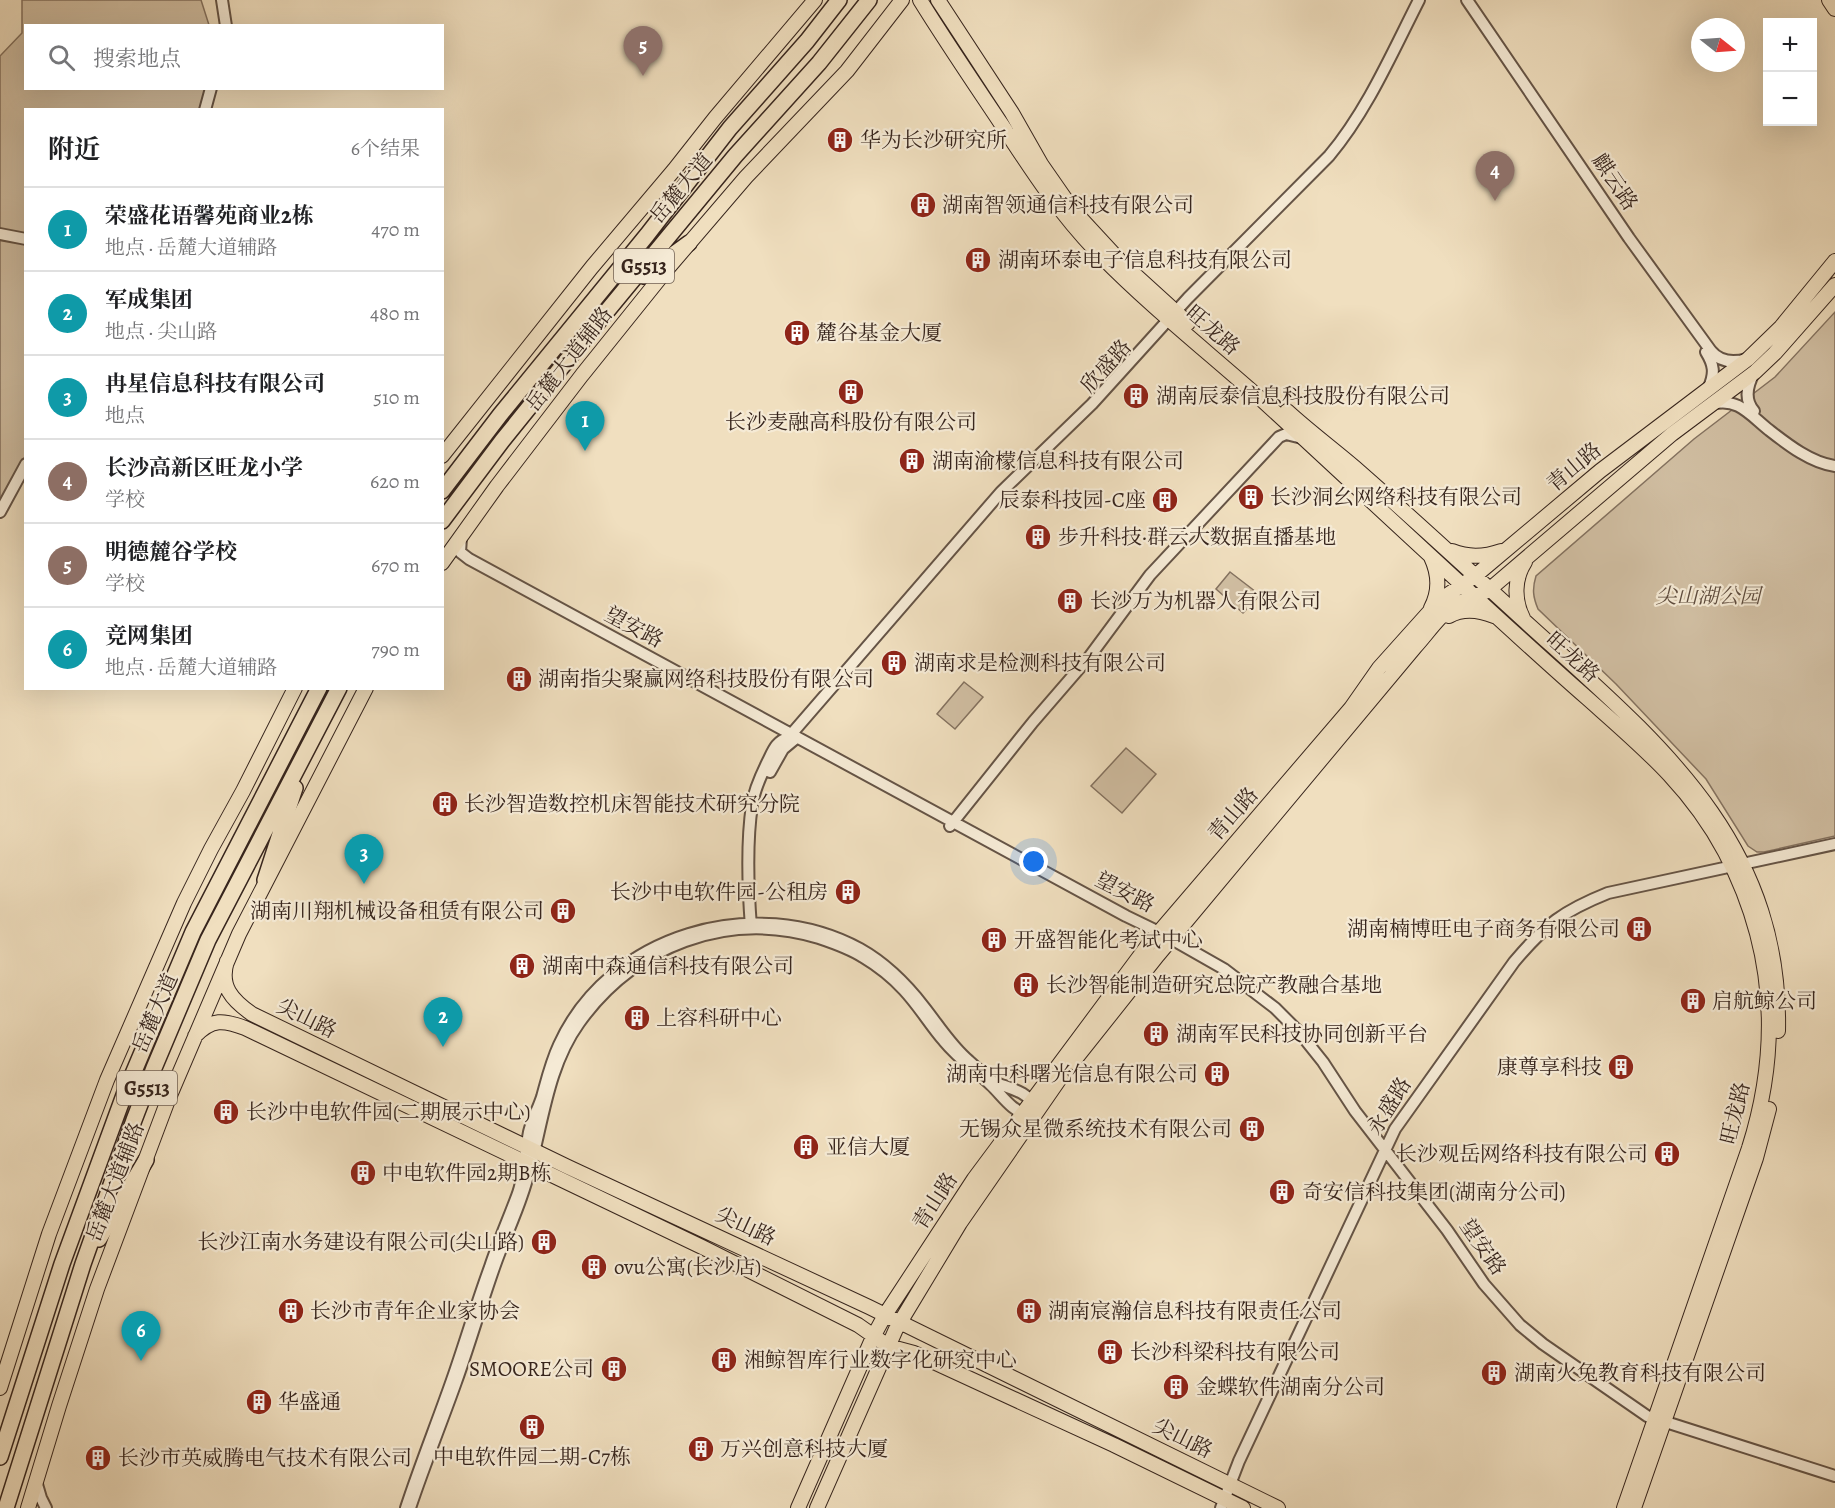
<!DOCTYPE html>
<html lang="zh">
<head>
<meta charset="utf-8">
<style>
  :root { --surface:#fff; --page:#f2f2f2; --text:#202124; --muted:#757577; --line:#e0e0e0; --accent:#db2777 }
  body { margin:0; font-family:Alegreya,"Noto Serif SC",serif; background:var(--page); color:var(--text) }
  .controls { position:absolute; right:18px; top:18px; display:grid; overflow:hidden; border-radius:0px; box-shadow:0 6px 24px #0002 }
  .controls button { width:54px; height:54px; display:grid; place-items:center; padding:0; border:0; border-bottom:2px solid var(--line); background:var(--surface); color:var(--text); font:30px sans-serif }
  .compass { position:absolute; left:1691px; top:18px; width:54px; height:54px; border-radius:50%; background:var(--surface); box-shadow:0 6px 24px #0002; rotate:107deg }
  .you { position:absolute; left:1034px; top:862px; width:21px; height:21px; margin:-15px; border:4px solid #fff; border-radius:50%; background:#1a73e8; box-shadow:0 0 0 9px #1a73e833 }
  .badge { display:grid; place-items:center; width:39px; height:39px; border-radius:50%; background:var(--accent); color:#fff; font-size:20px; font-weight:700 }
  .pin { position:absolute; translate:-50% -50px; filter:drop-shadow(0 2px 3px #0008) }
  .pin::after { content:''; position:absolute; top:32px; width:21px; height:18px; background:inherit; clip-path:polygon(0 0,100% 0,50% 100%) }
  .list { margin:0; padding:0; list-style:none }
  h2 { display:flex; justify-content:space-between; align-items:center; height:78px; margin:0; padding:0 24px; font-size:26px }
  h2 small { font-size:20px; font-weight:400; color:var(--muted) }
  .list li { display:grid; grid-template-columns:39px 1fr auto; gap:18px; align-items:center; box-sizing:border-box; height:84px; padding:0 24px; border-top:2px solid var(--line) }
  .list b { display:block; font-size:22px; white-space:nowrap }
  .list p { margin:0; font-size:20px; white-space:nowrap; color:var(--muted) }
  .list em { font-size:20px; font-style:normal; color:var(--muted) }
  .icon { flex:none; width:33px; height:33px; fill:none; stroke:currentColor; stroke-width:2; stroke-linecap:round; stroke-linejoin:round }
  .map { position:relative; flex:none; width:1835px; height:1508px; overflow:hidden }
  .search { position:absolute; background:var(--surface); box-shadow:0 6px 24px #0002; left:24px; top:24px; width:420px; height:66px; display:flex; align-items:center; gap:15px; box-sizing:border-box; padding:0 21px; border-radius:0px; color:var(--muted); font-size:22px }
  .panel { position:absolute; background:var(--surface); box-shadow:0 6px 24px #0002; left:24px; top:108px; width:420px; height:582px; border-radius:0px }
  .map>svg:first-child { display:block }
  .green { fill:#d1bfa3; stroke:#847260; stroke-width:1.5 }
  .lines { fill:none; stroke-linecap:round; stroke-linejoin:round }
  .minor-casing { stroke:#655446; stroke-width:14 }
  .major-casing { stroke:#37251d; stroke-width:16 }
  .highway-casing { stroke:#37251d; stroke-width:18 }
  .minor { stroke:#f5ead5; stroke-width:10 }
  .major { stroke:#f0dfbf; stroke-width:14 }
  .highway { stroke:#f0dfbf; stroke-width:15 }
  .labels { text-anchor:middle; stroke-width:4.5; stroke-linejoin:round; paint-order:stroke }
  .shield { fill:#f5ead5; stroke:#706054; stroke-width:1.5 }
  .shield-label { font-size:20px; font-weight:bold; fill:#37251d }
  .poi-label { font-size:21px; fill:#37251d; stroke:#f5ead5; text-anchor:start }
  .street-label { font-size:21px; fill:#37251d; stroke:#f5ead5 }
  .park-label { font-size:21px; font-style:italic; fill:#5e4c3e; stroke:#f5ead5 }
</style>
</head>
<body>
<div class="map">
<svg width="1835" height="1508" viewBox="0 0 1835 1508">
  <rect width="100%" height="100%" fill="#f0dfbf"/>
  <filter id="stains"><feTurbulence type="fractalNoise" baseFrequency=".00333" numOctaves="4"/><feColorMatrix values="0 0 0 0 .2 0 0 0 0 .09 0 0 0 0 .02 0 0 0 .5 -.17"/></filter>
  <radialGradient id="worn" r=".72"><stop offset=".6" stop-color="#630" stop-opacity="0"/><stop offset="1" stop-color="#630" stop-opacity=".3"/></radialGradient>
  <path class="green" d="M 22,0 L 201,0 L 209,25 L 26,26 L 26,88 L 211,89 L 205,109 L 26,110 L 25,464 L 0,512 L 0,56 L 22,33 Z
    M 1835,312 L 1835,836 L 1764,852 L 1757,852 L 1748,846 L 1706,779 L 1616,684 L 1538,609 C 1533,597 1532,589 1536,576 L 1694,439 L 1775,377 Z
    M 1230,572 L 1260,595 L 1243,613 L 1216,589 Z
    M 964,682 L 983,697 L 955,729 L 937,714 Z
    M 1126,748 L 1156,774 L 1122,813 L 1091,786 Z"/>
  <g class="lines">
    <g class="minor-casing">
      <path id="minor" d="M 222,0 L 226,26
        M 1467,0 L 1629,238 L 1711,351 C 1720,362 1733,363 1747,359
        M 205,110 L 211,88
        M 0,234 L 26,239
        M 1706,352 C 1714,365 1715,373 1709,387
        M 1754,373 C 1747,386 1744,400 1754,411
        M 1712,404 C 1738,397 1750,415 1769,430 C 1787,444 1811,463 1835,466
        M 0,512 L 26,464
        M 461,538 L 460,552 L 469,559 L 1126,916 L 1159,932 L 1224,969 L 1275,1008 L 1299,1032 L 1323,1062 L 1355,1111 L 1447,1230 L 1484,1284 L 1520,1325 L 1543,1344 L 1647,1416 L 1835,1476
        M 770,772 L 783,749 L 795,739
        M 950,826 L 1033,722 L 1090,656 L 1150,575 L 1279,437 L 1286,434 L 1302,438
        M 751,927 C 748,888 746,845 752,805 C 754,790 761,775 768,761 C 773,751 776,741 788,738 L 1001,492 L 1092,404 L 1188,298 L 1329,156 C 1367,111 1392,53 1419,0
        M 36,1481 L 41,1498 L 46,1508
        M 406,1508 C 420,1465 437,1423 452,1380 C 465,1343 476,1305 490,1267 C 498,1243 508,1220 517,1196 C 525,1176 525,1153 529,1132 C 532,1120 538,1109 542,1097 C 547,1079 551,1062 559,1045 C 609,934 755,892 860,949 C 885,963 907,985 924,1007 C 939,1026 951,1046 969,1061 C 977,1068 985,1077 994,1082 C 1007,1088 1029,1091 1034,1107
        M 410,1508 C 424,1466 441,1424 456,1382 C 470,1343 481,1304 495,1265 C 503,1242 514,1219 522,1195 C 542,1139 543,1073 579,1023 C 634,946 727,910 819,938 C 834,943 849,948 863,957 C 878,966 892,977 904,990 C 919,1006 930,1025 944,1041 C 958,1058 975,1070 991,1085 C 1001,1094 1013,1113 1028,1114
        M 1221,1508 L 1239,1461 L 1395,1129 L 1514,962 C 1546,924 1563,911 1608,893 L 1835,844"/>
    </g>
    <g class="major-casing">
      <path id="major" d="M 920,0 C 946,42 974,83 1002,125 C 1032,171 1062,217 1101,256 C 1151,307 1208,352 1262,400 C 1348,479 1433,559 1520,638 C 1542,658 1564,678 1587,698 C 1641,746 1690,786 1725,852 C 1775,947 1781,1047 1749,1148 L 1624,1508
        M 938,0 L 1012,113 L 1041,164 L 1073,210 L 1122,263 L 1188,323
        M 1829,0 L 1835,9
        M 1287,411 C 1311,433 1337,452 1361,473 C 1418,523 1473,574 1529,625 C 1658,742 1782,841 1778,1031
        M 442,456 L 592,267 L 674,170 L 715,118 L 815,0
        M 1452,551 C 1469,558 1484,557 1501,551
        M 1431,557 C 1439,574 1440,591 1431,608
        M 442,563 L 497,486 L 582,375 L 668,268 L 746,177 L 847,71 L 902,0
        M 1449,616 C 1463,608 1479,610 1494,616
        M 1523,618 C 1514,600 1514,579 1525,562
        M 227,961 C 219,986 232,1000 252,1014 L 568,1167 L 869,1307 L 1278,1508
        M 195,1036 C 212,1018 224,1020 245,1028 L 702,1247 L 858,1325 L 888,1346 L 914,1353 L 1114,1445 L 1243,1508
        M 1073,1062 L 1158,955 L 1415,647 C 1428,633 1442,611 1459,603 C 1470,598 1480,596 1490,589 L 1672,434 L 1755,372 L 1775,353 L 1835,285
        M 0,1388 L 49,1234 L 107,1080 L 184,903 L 211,849 L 243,791 L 295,688
        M 28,1508 L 59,1406 L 97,1289 L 168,1100 L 239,934 L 366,688
        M 798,1508 L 873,1337 L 885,1315 L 974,1179 L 1148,945 L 1351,708 L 1379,668 L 1440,600 L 1475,576 L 1600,471 L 1748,359 L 1781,327 L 1835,261
        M 817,1508 L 896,1329 L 960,1223 L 1061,1077
        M 1634,1508 L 1756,1158 L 1769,1109"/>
    </g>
    <g class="highway-casing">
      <path id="highway" d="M 644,276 L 689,243
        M 442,491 L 500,415 L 647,235 L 730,128 L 807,41 L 839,0
        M 442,521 L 502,441 L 598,322 L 735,156 L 819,63 L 869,0
        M 265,880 L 295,788
        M 99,1239 L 146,1160
        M 0,1457 L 62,1264 L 124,1095 L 193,932 L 319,688
        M 6,1508 L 83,1264 L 134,1120 L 154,1068 L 208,940 L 339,688"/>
    </g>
    <use href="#minor" class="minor"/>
    <use href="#major" class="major"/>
    <use href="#highway" class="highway"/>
  </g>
  <defs>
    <g id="building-disc" transform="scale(1.35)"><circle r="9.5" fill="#8f2418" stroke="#f5ead5"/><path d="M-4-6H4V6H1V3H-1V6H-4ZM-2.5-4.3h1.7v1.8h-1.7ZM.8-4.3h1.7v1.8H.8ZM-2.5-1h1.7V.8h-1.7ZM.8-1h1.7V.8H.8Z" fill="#fff"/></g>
  </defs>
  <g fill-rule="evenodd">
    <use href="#building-disc" x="840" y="140"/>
    <use href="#building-disc" x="923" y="205"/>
    <use href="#building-disc" x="978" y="260"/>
    <use href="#building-disc" x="797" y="333"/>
    <use href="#building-disc" x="851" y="392"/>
    <use href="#building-disc" x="1136" y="396"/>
    <use href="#building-disc" x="912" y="461"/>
    <use href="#building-disc" x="1251" y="497"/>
    <use href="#building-disc" x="1165" y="500"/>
    <use href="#building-disc" x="1038" y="537"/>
    <use href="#building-disc" x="1070" y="601"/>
    <use href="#building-disc" x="894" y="663"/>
    <use href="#building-disc" x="519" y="679"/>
    <use href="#building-disc" x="445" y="804"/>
    <use href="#building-disc" x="848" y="892"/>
    <use href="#building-disc" x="563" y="911"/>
    <use href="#building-disc" x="1639" y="929"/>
    <use href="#building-disc" x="994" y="940"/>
    <use href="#building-disc" x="522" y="966"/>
    <use href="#building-disc" x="1026" y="985"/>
    <use href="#building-disc" x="1693" y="1001"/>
    <use href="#building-disc" x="637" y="1018"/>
    <use href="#building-disc" x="1156" y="1034"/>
    <use href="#building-disc" x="1621" y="1067"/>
    <use href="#building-disc" x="1217" y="1074"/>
    <use href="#building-disc" x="226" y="1112"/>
    <use href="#building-disc" x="1252" y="1129"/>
    <use href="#building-disc" x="806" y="1147"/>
    <use href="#building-disc" x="1667" y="1154"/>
    <use href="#building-disc" x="363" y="1173"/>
    <use href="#building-disc" x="1282" y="1192"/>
    <use href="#building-disc" x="544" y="1242"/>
    <use href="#building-disc" x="594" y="1267"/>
    <use href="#building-disc" x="291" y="1311"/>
    <use href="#building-disc" x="1029" y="1311"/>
    <use href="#building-disc" x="1110" y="1352"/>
    <use href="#building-disc" x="724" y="1360"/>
    <use href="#building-disc" x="614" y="1369"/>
    <use href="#building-disc" x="1494" y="1373"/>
    <use href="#building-disc" x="1176" y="1387"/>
    <use href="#building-disc" x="259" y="1402"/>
    <use href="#building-disc" x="532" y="1427"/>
    <use href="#building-disc" x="701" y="1449"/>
    <use href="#building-disc" x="98" y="1458"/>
  </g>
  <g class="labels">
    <g class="shield">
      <rect x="614" y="249" width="60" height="34" rx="4.5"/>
      <rect x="117" y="1071" width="60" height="34" rx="4.5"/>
    </g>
    <g class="shield-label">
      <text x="644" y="273">G5513</text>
      <text x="147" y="1095">G5513</text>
    </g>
    <g class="poi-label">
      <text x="860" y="147">华为长沙研究所</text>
      <text x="942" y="212">湖南智领通信科技有限公司</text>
      <text x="998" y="267">湖南环泰电子信息科技有限公司</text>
      <text x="816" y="340">麓谷基金大厦</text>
      <text x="1156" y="403">湖南辰泰信息科技股份有限公司</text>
      <text x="851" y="429" text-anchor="middle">长沙麦融高科股份有限公司</text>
      <text x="932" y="468">湖南渝檬信息科技有限公司</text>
      <text x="1270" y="504">长沙洞幺网络科技有限公司</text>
      <text x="1146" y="507" text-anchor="end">辰泰科技园-C座</text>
      <text x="1058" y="544">步升科技·群云大数据直播基地</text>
      <text x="1090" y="608">长沙万为机器人有限公司</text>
      <text x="914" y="670">湖南求是检测科技有限公司</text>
      <text x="538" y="686">湖南指尖聚赢网络科技股份有限公司</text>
      <text x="464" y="811">长沙智造数控机床智能技术研究分院</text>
      <text x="828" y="899" text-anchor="end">长沙中电软件园-公租房</text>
      <text x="544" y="918" text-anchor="end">湖南川翔机械设备租赁有限公司</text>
      <text x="1620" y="936" text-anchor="end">湖南楠博旺电子商务有限公司</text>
      <text x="1014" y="947">开盛智能化考试中心</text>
      <text x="542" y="973">湖南中森通信科技有限公司</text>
      <text x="1046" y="992">长沙智能制造研究总院产教融合基地</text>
      <text x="1712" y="1008">启航鲸公司</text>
      <text x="656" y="1025">上容科研中心</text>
      <text x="1176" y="1041">湖南军民科技协同创新平台</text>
      <text x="1602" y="1074" text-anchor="end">康尊享科技</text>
      <text x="1198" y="1081" text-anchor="end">湖南中科曙光信息有限公司</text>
      <text x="246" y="1119">长沙中电软件园(二期展示中心)</text>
      <text x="1232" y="1136" text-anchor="end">无锡众星微系统技术有限公司</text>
      <text x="826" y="1154">亚信大厦</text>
      <text x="1648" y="1161" text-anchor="end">长沙观岳网络科技有限公司</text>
      <text x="382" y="1180">中电软件园2期B栋</text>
      <text x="1302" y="1199">奇安信科技集团(湖南分公司)</text>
      <text x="524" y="1249" text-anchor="end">长沙江南水务建设有限公司(尖山路)</text>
      <text x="614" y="1274">ovu公寓(长沙店)</text>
      <text x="310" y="1318">长沙市青年企业家协会</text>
      <text x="1048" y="1318">湖南宸瀚信息科技有限责任公司</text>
      <text x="1130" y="1359">长沙科梁科技有限公司</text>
      <text x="744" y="1367">湘鲸智库行业数字化研究中心</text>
      <text x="594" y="1376" text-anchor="end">SMOORE公司</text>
      <text x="1514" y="1380">湖南火兔教育科技有限公司</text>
      <text x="1196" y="1394">金蝶软件湖南分公司</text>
      <text x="278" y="1409">华盛通</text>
      <text x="720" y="1456">万兴创意科技大厦</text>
      <text x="532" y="1464" text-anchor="middle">中电软件园二期-C7栋</text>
      <text x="118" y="1465">长沙市英威腾电气技术有限公司</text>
    </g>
    <g class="street-label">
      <text transform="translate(1615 182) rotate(56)" y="7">麒云路</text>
      <text transform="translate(681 188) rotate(-50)" y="7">岳麓大道</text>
      <text transform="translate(1213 330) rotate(41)" y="7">旺龙路</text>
      <text transform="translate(569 359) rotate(-52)" y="7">岳麓大道辅路</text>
      <text transform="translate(1106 366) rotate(-48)" y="7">欣盛路</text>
      <text transform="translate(1574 467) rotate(-40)" y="7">青山路</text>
      <text transform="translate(634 627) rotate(28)" y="7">望安路</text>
      <text transform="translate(1573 657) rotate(42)" y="7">旺龙路</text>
      <text transform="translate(1233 814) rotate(-49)" y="7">青山路</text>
      <text transform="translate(1125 892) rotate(27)" y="7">望安路</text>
      <text transform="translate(155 1013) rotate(-67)" y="7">岳麓大道</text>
      <text transform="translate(307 1018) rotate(26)" y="7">尖山路</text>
      <text transform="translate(1389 1106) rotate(-58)" y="7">永盛路</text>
      <text transform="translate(1735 1113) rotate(-76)" y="7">旺龙路</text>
      <text transform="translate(115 1182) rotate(-69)" y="7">岳麓大道辅路</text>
      <text transform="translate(935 1201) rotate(-57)" y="7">青山路</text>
      <text transform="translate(746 1226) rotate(25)" y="7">尖山路</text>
      <text transform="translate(1483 1247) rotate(55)" y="7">望安路</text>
      <text transform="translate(1183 1438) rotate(26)" y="7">尖山路</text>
    </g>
    <g class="park-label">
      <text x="1708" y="603">尖山湖公园</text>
    </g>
  </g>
  <rect width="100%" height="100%" filter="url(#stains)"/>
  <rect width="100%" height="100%" fill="url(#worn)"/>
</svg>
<div class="controls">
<button>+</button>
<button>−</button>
</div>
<svg class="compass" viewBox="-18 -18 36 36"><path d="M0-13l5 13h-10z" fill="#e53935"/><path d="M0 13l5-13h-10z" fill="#757577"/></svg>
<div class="you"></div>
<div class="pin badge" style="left:585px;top:451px;background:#0f9aa8">1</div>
<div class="pin badge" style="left:443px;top:1047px;background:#0f9aa8">2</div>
<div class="pin badge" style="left:364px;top:884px;background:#0f9aa8">3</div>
<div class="pin badge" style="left:1495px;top:201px;background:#8d6e63">4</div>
<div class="pin badge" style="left:643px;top:76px;background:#8d6e63">5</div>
<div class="pin badge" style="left:141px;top:1361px;background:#0f9aa8">6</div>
<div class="search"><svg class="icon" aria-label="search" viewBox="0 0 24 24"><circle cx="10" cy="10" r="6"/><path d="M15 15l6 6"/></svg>搜索地点</div>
<section class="panel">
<h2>附近<small>6个结果</small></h2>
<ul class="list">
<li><span class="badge" style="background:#0f9aa8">1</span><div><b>荣盛花语馨苑商业2栋</b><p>地点 · 岳麓大道辅路</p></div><em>470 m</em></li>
<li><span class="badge" style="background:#0f9aa8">2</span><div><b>军成集团</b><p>地点 · 尖山路</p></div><em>480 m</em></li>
<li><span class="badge" style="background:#0f9aa8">3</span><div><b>冉星信息科技有限公司</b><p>地点</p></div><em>510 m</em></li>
<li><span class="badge" style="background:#8d6e63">4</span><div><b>长沙高新区旺龙小学</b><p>学校</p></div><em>620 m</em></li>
<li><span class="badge" style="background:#8d6e63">5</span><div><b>明德麓谷学校</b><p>学校</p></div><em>670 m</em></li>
<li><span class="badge" style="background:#0f9aa8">6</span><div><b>竞网集团</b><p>地点 · 岳麓大道辅路</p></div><em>790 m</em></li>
</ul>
</section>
</div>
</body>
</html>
